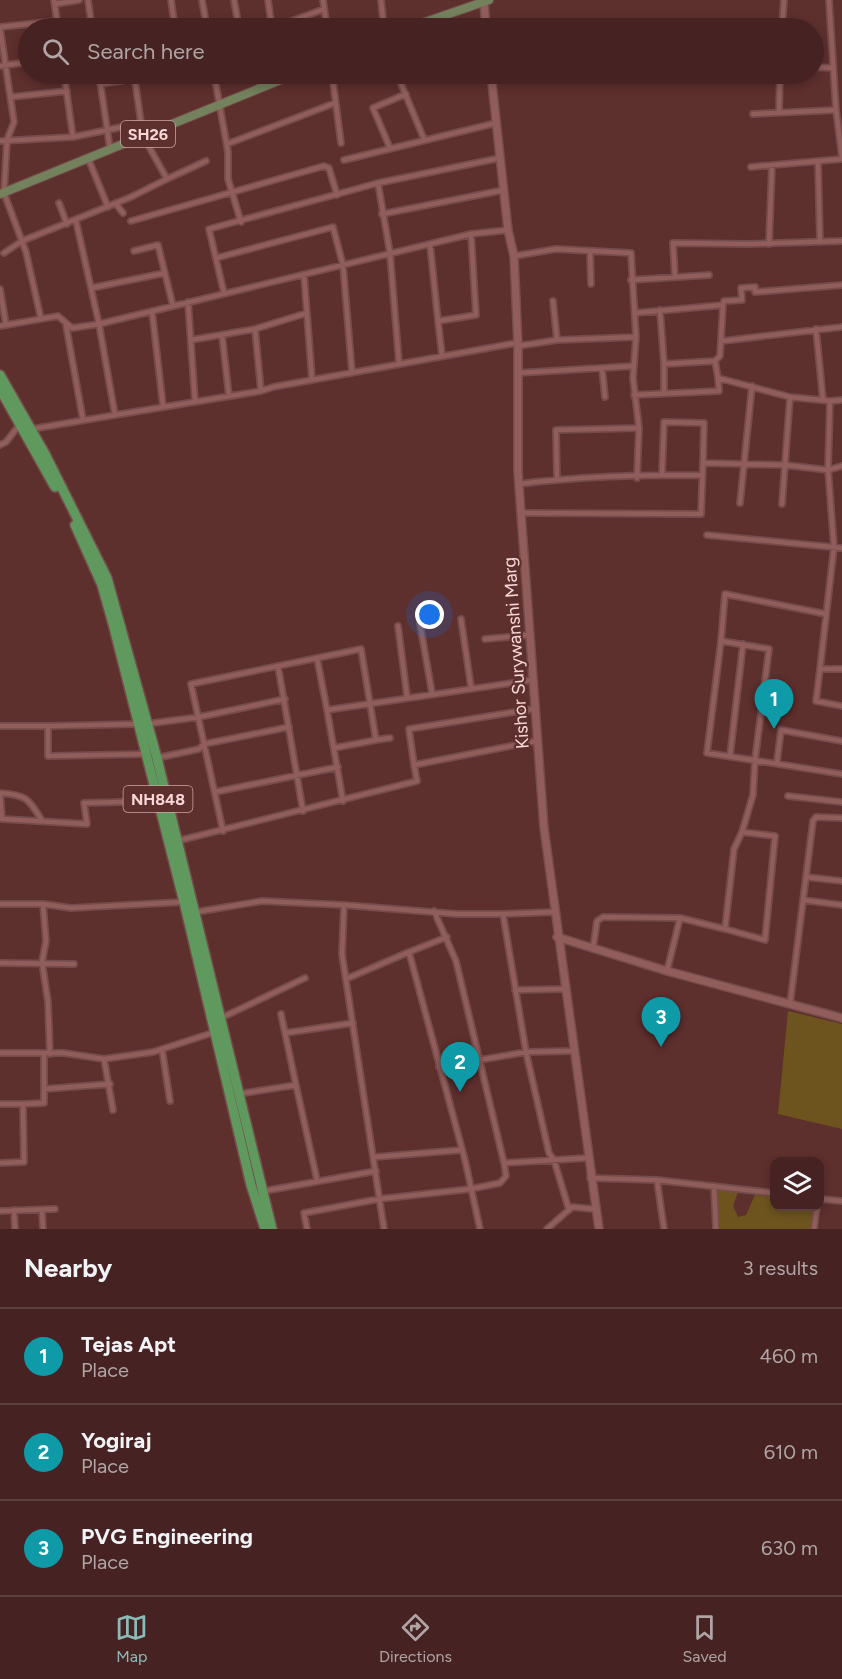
<!DOCTYPE html>
<html lang="en">
<head>
<meta charset="utf-8">
<style>
  :root { --surface:#462322; --page:#502f2f; --text:#f1f3f6; --muted:#b0a4a5; --line:#5e4040; --accent:#8bbbb9 }
  body { margin:0; font-family:Figtree,sans-serif; background:var(--page); color:var(--text) }
  .controls { position:absolute; right:18px; bottom:18px; display:grid; overflow:hidden; border-radius:12px; box-shadow:0 3px 9px #0003 }
  .controls button { width:54px; height:54px; display:grid; place-items:center; padding:0; border:0; border-bottom:2px solid var(--line); background:var(--surface); color:var(--text); font:30px sans-serif }
  .you { position:absolute; left:430px; top:615px; width:21px; height:21px; margin:-15px; border:4px solid #fff; border-radius:50%; background:#1a73e8; box-shadow:0 0 0 9px #1a73e833 }
  .badge { display:grid; place-items:center; width:39px; height:39px; border-radius:50%; background:var(--accent); color:#fff; font-size:20px; font-weight:700 }
  .pin { position:absolute; translate:-50% -50px; filter:drop-shadow(0 2px 3px #0008) }
  .pin::after { content:''; position:absolute; top:32px; width:21px; height:18px; background:inherit; clip-path:polygon(0 0,100% 0,50% 100%) }
  .list { margin:0; padding:0; list-style:none }
  h2 { display:flex; justify-content:space-between; align-items:center; height:78px; margin:0; padding:0 24px; font-size:26px }
  h2 small { font-size:20px; font-weight:400; color:var(--muted) }
  .list li { display:grid; grid-template-columns:39px 1fr auto; gap:18px; align-items:center; box-sizing:border-box; height:96px; padding:0 24px; border-top:2px solid var(--line) }
  .list b { display:block; font-size:22px; white-space:nowrap }
  .list p { margin:0; font-size:20px; white-space:nowrap; color:var(--muted) }
  .list em { font-size:20px; font-style:normal; color:var(--muted) }
  .icon { flex:none; width:33px; height:33px; fill:none; stroke:currentColor; stroke-width:2; stroke-linecap:round; stroke-linejoin:round }
  .map { position:relative; flex:none; width:842px; height:1229px; overflow:hidden }
  .search { position:absolute; background:var(--surface); box-shadow:0 3px 9px #0003; left:18px; right:18px; top:18px; height:66px; display:flex; align-items:center; gap:15px; box-sizing:border-box; padding:0 21px; border-radius:33px; color:var(--muted); font-size:22px }
  .sheet { height:366px; background:var(--surface) }
  nav { display:flex; justify-content:space-around; align-items:center; box-sizing:border-box; height:84px; border-top:2px solid var(--line); background:var(--surface); font-size:16px; color:var(--muted) }
  nav a { display:grid; justify-items:center; gap:3px }
  nav .on { color:var(--accent) }
  .map>svg:first-child { display:block }
  .green { fill:#6d541f }
  .lines { fill:none; stroke-linecap:round; stroke-linejoin:round }
  .street-casing { stroke:#744c4b; stroke-width:8 }
  .secondary-casing { stroke:#744c4b; stroke-width:10 }
  .primary-casing { stroke:#744c4b; stroke-width:10 }
  .highway-casing { stroke:#744c4b; stroke-width:12 }
  .street { stroke:#915d5a; stroke-width:4.5 }
  .secondary { stroke:#915d5a; stroke-width:7 }
  .primary { stroke:#73815c; stroke-width:8 }
  .highway { stroke:#5f995d; stroke-width:9 }
  .labels { text-anchor:middle; stroke-width:4.5; stroke-linejoin:round; paint-order:stroke }
  .shield { fill:#5d2f2d; stroke:#caa6a4; stroke-width:1.5 }
  .shield-label { font-size:16px; font-weight:bold; fill:#f8d9d7 }
  .street-label { font-size:18px; fill:#f8d9d7; stroke:#5d2f2d }
</style>
</head>
<body>
<div class="map">
<svg width="842" height="1229" viewBox="0 0 842 1229">
  <rect width="100%" height="100%" fill="#5d2f2d"/>
  <path class="green" d="M 788,1011 L 842,1024 L 842,1129 L 778,1114 Z
    M 716,1188 L 738,1192 L 733,1206 L 738,1217 L 746,1215 L 755,1195 L 774,1197 L 774,1206 L 815,1207 L 813,1229 L 716,1229 Z"/>
  <g class="lines">
    <g class="street-casing">
      <path id="street" d="M 54,0 L 58,28
        M 88,0 L 92,28
        M 171,0 L 175,28
        M 202,0 L 207,28
        M 234,0 L 239,28
        M 268,0 L 272,28
        M 323,0 L 327,28
        M 381,0 L 384,28
        M 829,0 L 836,110 L 842,157
        M 55,4 L 79,0
        M 0,27 L 57,21
        M 0,28 L 14,122 L 7,140 L 4,193 L 26,252 L 41,319
        M 273,28 L 324,9
        M 782,28 L 784,0
        M 0,66 L 28,62
        M 814,67 L 833,68
        M 64,74 L 73,137
        M 99,74 L 110,149
        M 214,74 L 228,152 L 228,179 L 241,222
        M 332,74 L 341,143
        M 397,74 L 424,139
        M 100,84 L 166,74
        M 11,97 L 67,91
        M 779,112 L 780,74
        M 753,114 L 836,110
        M 0,141 L 73,137 L 141,123
        M 227,144 L 335,103
        M 390,148 L 373,108 L 406,94
        M 88,158 L 108,207
        M 344,160 L 496,123
        M 818,161 L 820,242
        M 751,167 L 842,159
        M 167,179 L 206,161
        M 59,203 L 67,224
        M 116,204 L 123,213
        M 382,214 L 504,190
        M 131,221 L 324,166 L 329,168 L 337,195
        M 430,244 L 438,321 L 476,315 L 471,234
        M 769,244 L 772,165
        M 134,251 L 158,245 L 173,306
        M 590,251 L 591,284
        M 4,253 L 22,241 L 131,197 L 167,179 L 143,136 L 134,74
        M 514,256 L 556,249 L 631,253 L 636,337 L 633,378 L 639,428
        M 216,258 L 333,227 L 343,265 L 352,372
        M 304,275 L 312,379
        M 675,277 L 673,243 L 750,244 L 842,241
        M 631,280 L 709,275
        M 91,288 L 165,273
        M 0,289 L 6,325
        M 224,293 L 209,229 L 378,183
        M 553,301 L 557,340
        M 188,302 L 195,401
        M 723,305 L 720,356 L 715,361 L 718,378 L 790,397 L 830,401 L 828,469 L 834,547 L 820,669 L 842,669
        M 660,310 L 664,364
        M 152,311 L 163,406
        M 635,313 L 723,305 L 724,301 L 742,300 L 741,288 L 755,287 L 755,292 L 842,285
        M 438,321 L 442,355
        M 66,325 L 83,420
        M 0,326 L 58,316 L 72,328 L 99,324 L 471,234 L 508,230
        M 255,329 L 261,391
        M 816,329 L 823,400
        M 222,335 L 229,396
        M 191,340 L 255,329 L 307,313
        M 722,341 L 842,327
        M 518,346 L 557,340 L 636,337
        M 399,363 L 390,253 L 378,183 L 500,158
        M 602,368 L 605,397
        M 517,373 L 634,366
        M 664,393 L 664,364 L 715,361
        M 634,395 L 719,391 L 718,378
        M 830,401 L 842,400
        M 115,415 L 261,391 L 273,387 L 516,343
        M 32,429 L 115,415 L 99,324 L 76,221
        M 0,445 L 6,442 L 20,424
        M 662,475 L 664,422 L 704,423 L 703,463
        M 557,479 L 556,430 L 639,428 L 637,478
        M 519,484 C 580,476 641,475 702,475
        M 740,503 L 752,386
        M 782,504 L 790,397
        M 521,513 L 701,514 L 703,463 L 785,465 L 828,470 L 842,466
        M 707,535 L 842,548
        M 461,619 L 471,687
        M 420,624 L 432,693
        M 398,626 L 407,696
        M 485,639 L 528,635
        M 721,641 L 707,753 L 842,774
        M 317,658 L 361,649 L 376,740 L 390,738
        M 278,666 L 303,811
        M 820,669 L 816,701 L 842,706
        M 533,709 L 409,729 L 414,765 L 536,741
        M 327,710 L 343,801
        M 146,724 L 199,717 L 285,699
        M 0,726 L 48,726 L 48,756 L 147,754
        M 48,726 L 138,724
        M 334,748 L 376,740
        M 730,756 L 743,644
        M 157,758 L 199,749 L 204,744 L 289,727
        M 777,762 L 781,730 L 842,741
        M 215,792 L 338,767
        M 0,793 C 26,795 28,798 41,819
        M 0,793 L 2,819
        M 788,796 L 842,802
        M 3,819 L 87,824 L 84,803 L 158,801
        M 223,831 L 191,684 L 317,658 L 327,710 L 532,680
        M 742,832 L 775,836 L 765,940 L 725,929 L 734,849 L 742,832 L 753,795 L 755,760 L 769,649 L 721,641 L 725,594 L 826,614
        M 177,841 L 417,781 L 414,765
        M 806,877 L 842,881
        M 803,900 L 842,905
        M 0,904 L 43,904
        M 344,905 L 457,914 L 503,914
        M 434,911 L 456,961 L 504,1163 L 587,1158
        M 196,912 L 262,901 L 344,905 L 342,954 L 384,1229
        M 554,912 L 503,914 L 526,1052 L 549,1153 L 554,1160 L 569,1210
        M 447,937 L 409,952 L 465,1160 L 480,1229
        M 593,949 L 597,921 L 603,917 L 680,918
        M 0,963 L 74,964
        M 667,971 L 680,918 L 725,929
        M 346,979 L 409,952
        M 515,990 L 564,989
        M 790,1004 L 813,821 L 816,817 L 842,818
        M 281,1014 L 285,1033 L 353,1023
        M 221,1018 L 305,978
        M 285,1033 L 296,1085
        M 162,1049 L 170,1101
        M 0,1053 L 64,1053 L 104,1059 L 153,1052 L 215,1032
        M 50,1054 L 48,1002 L 42,962 L 46,941 L 43,904 L 71,908 L 183,902
        M 104,1059 L 113,1110
        M 439,1067 L 526,1052 L 572,1051
        M 44,1089 L 110,1084
        M 238,1094 L 296,1085 L 317,1180
        M 0,1104 L 23,1104 L 24,1162 L 0,1163
        M 23,1104 L 44,1103 L 44,1054
        M 375,1157 L 461,1150
        M 590,1178 L 657,1180 L 774,1193
        M 657,1180 L 664,1229
        M 714,1186 L 716,1229
        M 264,1191 L 376,1171
        M 820,1199 L 842,1201
        M 14,1210 L 15,1229
        M 42,1210 L 43,1229
        M 0,1211 L 55,1209
        M 307,1229 L 304,1213 L 379,1199 L 470,1189 L 500,1183 L 506,1176 L 504,1163
        M 547,1229 L 572,1207 L 594,1209
        M 814,1229 L 817,1206"/>
    </g>
    <g class="secondary-casing">
      <path id="secondary" d="M 484,2 L 486,28
        M 491,74 L 508,230 L 514,256 L 518,346 L 518,472 L 544,828 L 599,1229
        M 557,937 L 667,971 L 842,1018"/>
    </g>
    <g class="primary-casing">
      <path id="primary" d="M 408,28 L 489,0
        M 0,194 L 295,74"/>
    </g>
    <g class="highway-casing">
      <path id="highway" d="M 0,375 L 45,454 L 107,578 L 157,758 L 272,1229
        M 0,389 L 55,487
        M 75,525 L 102,585 L 113,624 L 185,906 L 251,1185 L 265,1229"/>
    </g>
    <use href="#street" class="street"/>
    <use href="#secondary" class="secondary"/>
    <use href="#primary" class="primary"/>
    <use href="#highway" class="highway"/>
  </g>
  <g class="labels">
    <g class="shield">
      <rect x="121" y="121" width="54" height="26" rx="4.5"/>
      <rect x="123.5" y="786" width="69" height="26" rx="4.5"/>
    </g>
    <g class="shield-label">
      <text x="148" y="140">SH26</text>
      <text x="158" y="805">NH848</text>
    </g>
    <g class="street-label">
      <text transform="translate(516 653) rotate(-94)" y="6">Kishor Surywanshi Marg</text>
    </g>
  </g>
</svg>
<div class="controls">
<button><svg class="icon" aria-label="layers" viewBox="0 0 24 24"><path d="M12 4l9 5-9 5-9-5zM3 14l9 5 9-5"/></svg></button>
</div>
<div class="you"></div>
<div class="pin badge" style="left:774px;top:729px;background:#0f9aa8">1</div>
<div class="pin badge" style="left:460px;top:1092px;background:#0f9aa8">2</div>
<div class="pin badge" style="left:661px;top:1047px;background:#0f9aa8">3</div>
<div class="search"><svg class="icon" aria-label="search" viewBox="0 0 24 24"><circle cx="10" cy="10" r="6"/><path d="M15 15l6 6"/></svg>Search here</div>
</div>
<section class="sheet">
<h2>Nearby<small>3 results</small></h2>
<ul class="list">
<li><span class="badge" style="background:#0f9aa8">1</span><div><b>Tejas Apt</b><p>Place</p></div><em>460 m</em></li>
<li><span class="badge" style="background:#0f9aa8">2</span><div><b>Yogiraj</b><p>Place</p></div><em>610 m</em></li>
<li><span class="badge" style="background:#0f9aa8">3</span><div><b>PVG Engineering</b><p>Place</p></div><em>630 m</em></li>
</ul>
</section>
<nav>
<a class="on"><svg class="icon" aria-label="map" viewBox="0 0 24 24"><path d="M3 6l6-2 6 2 6-2v14l-6 2-6-2-6 2zM9 4v14M15 6v14"/></svg>Map</a>
<a><svg class="icon" aria-label="directions" viewBox="0 0 24 24"><path d="M12 3l9 9-9 9-9-9zM9 14v-3h6M13 9l2 2-2 2"/></svg>Directions</a>
<a><svg class="icon" aria-label="saved" viewBox="0 0 24 24"><path d="M7 4h10v16l-5-4-5 4z"/></svg>Saved</a>
</nav>
</body>
</html>
